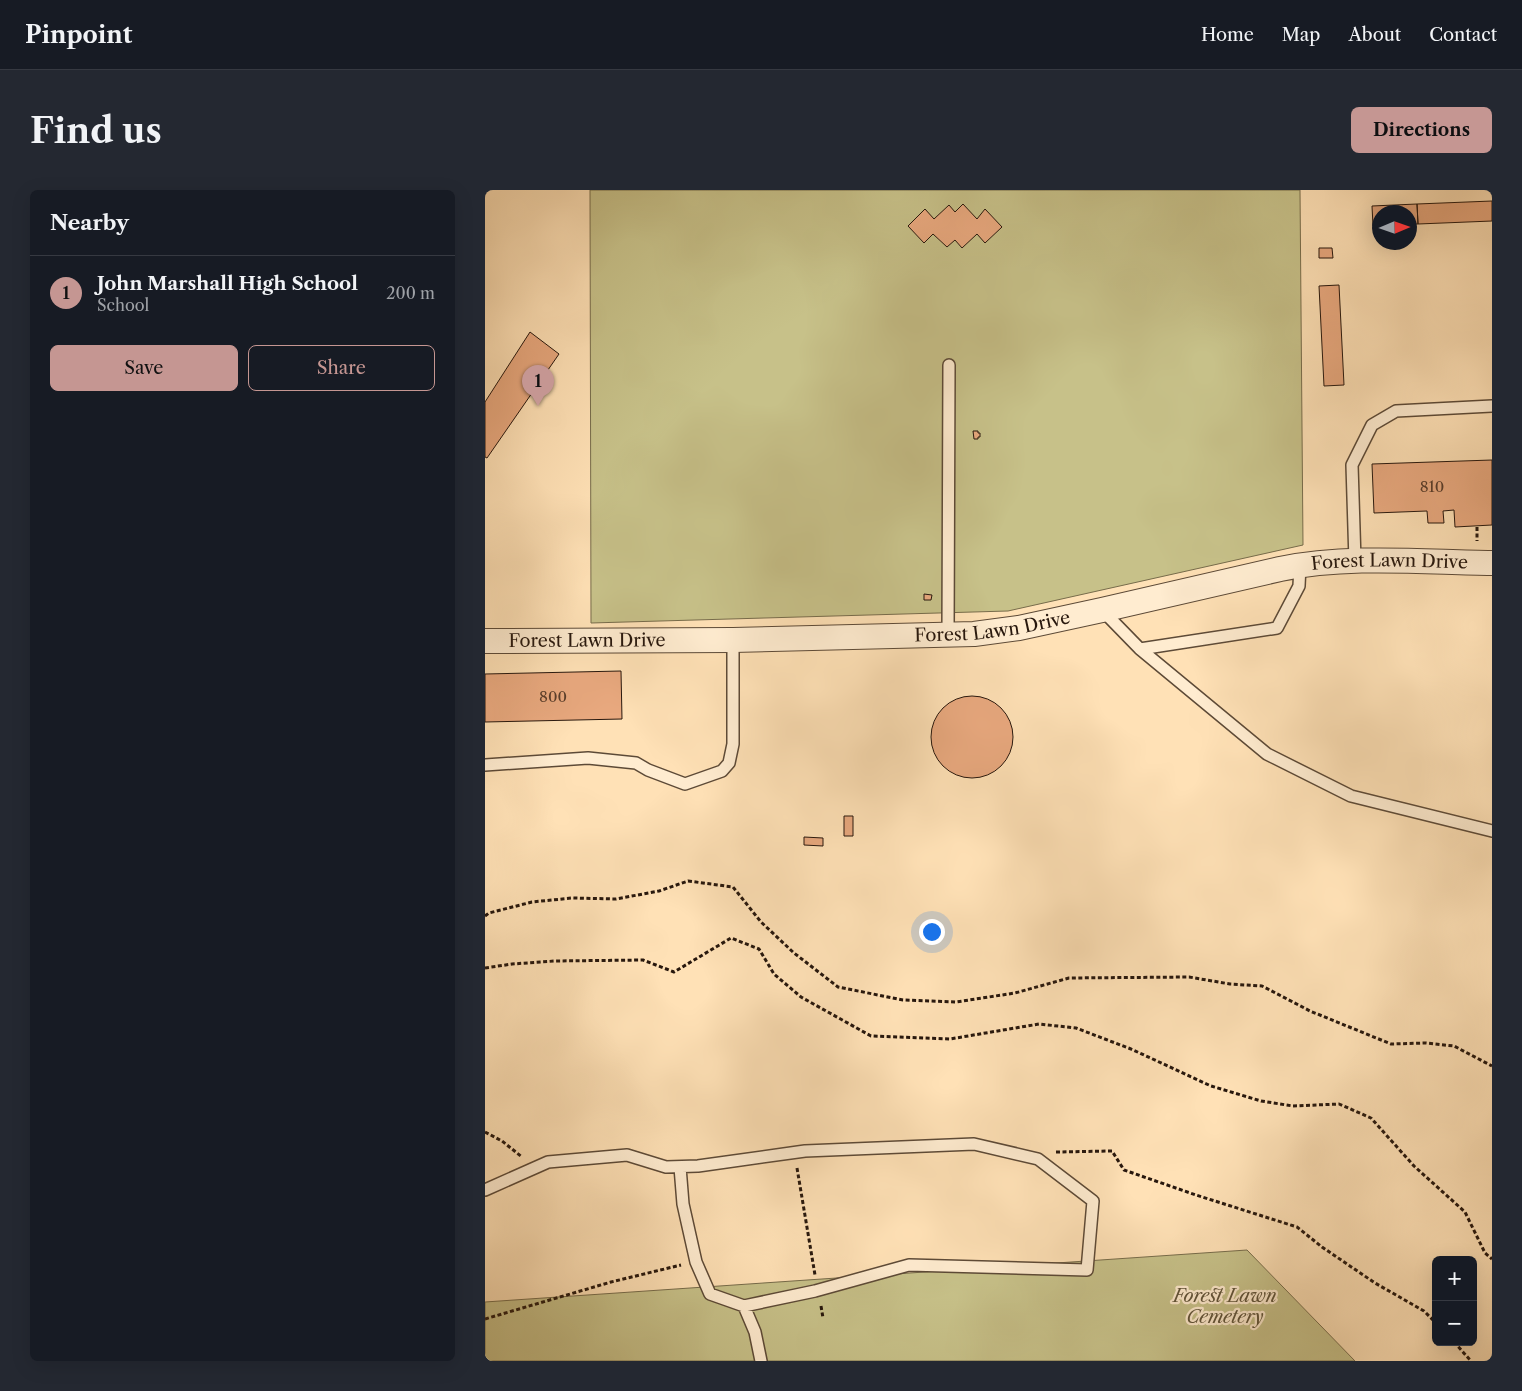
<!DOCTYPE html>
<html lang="en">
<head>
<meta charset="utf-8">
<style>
  :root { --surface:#171b24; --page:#242831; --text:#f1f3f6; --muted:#9ea1a6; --line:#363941; --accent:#c59692 }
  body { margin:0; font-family:"Libre Caslon Text",serif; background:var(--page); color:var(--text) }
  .controls { position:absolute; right:15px; bottom:15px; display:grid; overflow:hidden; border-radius:8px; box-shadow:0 5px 20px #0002 }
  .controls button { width:45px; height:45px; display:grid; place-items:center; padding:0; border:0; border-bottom:1px solid var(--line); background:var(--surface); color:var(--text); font:25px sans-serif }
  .compass { position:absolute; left:887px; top:15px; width:45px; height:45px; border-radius:50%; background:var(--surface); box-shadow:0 5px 20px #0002; rotate:88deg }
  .you { position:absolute; left:446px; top:741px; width:18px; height:18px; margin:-12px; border:4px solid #fff; border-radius:50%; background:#1a73e8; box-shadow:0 0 0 8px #1a73e833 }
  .badge { display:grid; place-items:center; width:32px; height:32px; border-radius:50%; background:var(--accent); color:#111; font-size:16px; font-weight:700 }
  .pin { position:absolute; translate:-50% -41px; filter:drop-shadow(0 1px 2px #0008) }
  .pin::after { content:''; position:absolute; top:26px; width:18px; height:15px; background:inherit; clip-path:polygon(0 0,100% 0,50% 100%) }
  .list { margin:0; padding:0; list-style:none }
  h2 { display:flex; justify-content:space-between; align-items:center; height:65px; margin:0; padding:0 20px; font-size:21px }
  h2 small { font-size:16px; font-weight:400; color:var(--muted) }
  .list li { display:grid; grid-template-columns:32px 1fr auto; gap:15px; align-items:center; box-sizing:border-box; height:75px; padding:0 20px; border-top:1px solid var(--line) }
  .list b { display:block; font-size:19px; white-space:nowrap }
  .list p { margin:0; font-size:16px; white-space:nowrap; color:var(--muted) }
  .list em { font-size:16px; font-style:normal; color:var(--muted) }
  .actions { display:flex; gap:10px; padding:15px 20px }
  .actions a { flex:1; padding:11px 0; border:1px solid var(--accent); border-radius:8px; text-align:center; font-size:18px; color:var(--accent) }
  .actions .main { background:var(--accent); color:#111 }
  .map { position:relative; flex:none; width:1007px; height:1171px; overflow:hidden; border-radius:8px }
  header { display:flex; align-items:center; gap:30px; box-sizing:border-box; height:70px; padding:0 25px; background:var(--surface); border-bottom:1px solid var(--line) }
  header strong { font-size:24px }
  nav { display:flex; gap:28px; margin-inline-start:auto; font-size:18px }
  .intro { display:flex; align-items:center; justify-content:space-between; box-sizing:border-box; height:120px; padding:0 30px }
  h1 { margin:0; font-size:35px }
  .button { padding:12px 22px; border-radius:8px; background:var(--accent); color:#111; font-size:18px; font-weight:700 }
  main { display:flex; gap:30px; padding:0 30px }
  aside { flex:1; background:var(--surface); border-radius:8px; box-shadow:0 5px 20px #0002 }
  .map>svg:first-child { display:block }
  .green { fill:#c7c189; stroke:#776c4b }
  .building { fill:#e9a97f; stroke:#27170d }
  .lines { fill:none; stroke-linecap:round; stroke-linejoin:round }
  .service-casing { stroke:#5d4a37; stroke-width:14 }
  .minor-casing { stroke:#5d4a37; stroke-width:26 }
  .path { stroke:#27170d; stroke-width:3; stroke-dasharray:4 2.5; stroke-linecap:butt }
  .service { stroke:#ffecd0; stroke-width:11 }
  .minor { stroke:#ffecd0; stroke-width:24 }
  .labels { text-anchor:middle; stroke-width:4.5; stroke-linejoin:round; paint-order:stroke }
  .number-label { font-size:15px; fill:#583c2a }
  .street-label { font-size:18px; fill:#27170d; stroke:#ffecd0 }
  .park-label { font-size:18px; font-style:italic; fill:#5f5238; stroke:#ffecd0 }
</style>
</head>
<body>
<header>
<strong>Pinpoint</strong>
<nav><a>Home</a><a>Map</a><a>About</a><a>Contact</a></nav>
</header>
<div class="intro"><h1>Find us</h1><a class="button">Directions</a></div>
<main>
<aside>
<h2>Nearby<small></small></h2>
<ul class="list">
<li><span class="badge">1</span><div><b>John Marshall High School</b><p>School</p></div><em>200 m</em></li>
</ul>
<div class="actions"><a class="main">Save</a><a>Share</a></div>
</aside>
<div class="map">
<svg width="1007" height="1171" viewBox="0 0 1007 1171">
  <rect width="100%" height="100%" fill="#ffe1b6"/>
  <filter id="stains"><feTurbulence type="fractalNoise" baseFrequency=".004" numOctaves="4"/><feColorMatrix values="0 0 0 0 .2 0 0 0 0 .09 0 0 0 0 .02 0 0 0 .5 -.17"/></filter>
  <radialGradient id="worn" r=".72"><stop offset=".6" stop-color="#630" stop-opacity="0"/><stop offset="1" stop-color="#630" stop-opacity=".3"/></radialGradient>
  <path class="green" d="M 105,0 L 815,0 L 818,355 L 523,421 L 106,433 Z
    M 762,1060 L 870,1171 L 0,1171 L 0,1112 Z"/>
  <path class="building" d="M 1007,11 L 1007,31 L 933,34 L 932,14 Z
    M 478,14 L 492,29 L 500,19 L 517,37 L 500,53 L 492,44 L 477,58 L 470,50 L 462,57 L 448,44 L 439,53 L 423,36 L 440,19 L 449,29 L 464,15 L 470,22 Z
    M 932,14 L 933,34 L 924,34 L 924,22 L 894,22 L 894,36 L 888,36 L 887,16 Z
    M 834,58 L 847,58 L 848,68 L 834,68 Z
    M 854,95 L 859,195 L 839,196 L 834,96 Z
    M 45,142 L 74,164 L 2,268 L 0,267 L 0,212 Z
    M 488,241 L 493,241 L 493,243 L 495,243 L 495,247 L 493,247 L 493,249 L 489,249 Z
    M 1007,270 L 1007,335 L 970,337 L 969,320 L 958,321 L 959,333 L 943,333 L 942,321 L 889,323 L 887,274 Z
    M 439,404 L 447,405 L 446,410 L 439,410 Z
    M 136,481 L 137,529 L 0,532 L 0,484 Z
    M446 547a41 41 0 1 1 82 0a41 41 0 1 1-82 0Z
    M 359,626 L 368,626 L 368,646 L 359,646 Z
    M 319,647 L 338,648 L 338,656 L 319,655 Z"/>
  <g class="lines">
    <g class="service-casing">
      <path id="service" d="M 870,371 L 867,275 L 887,235 L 911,221 L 1007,216
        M 617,420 L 655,459 L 792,438 L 814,396 L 815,375
        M 463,445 L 464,175
        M 655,459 L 782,564 L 866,606 L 1007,641
        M 0,575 L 103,568 L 151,573 L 163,580 L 200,594 L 237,581 L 244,573 L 248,554 L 248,450
        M 0,1000 L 63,972 L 142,965 L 181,977 L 213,976 L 320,961 L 489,954 L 553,969 L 608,1011 L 602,1080 L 424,1075 L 330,1101 L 259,1116 L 225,1104 L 211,1072 L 198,1014 L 195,977
        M 259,1116 L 270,1142 L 276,1171"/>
    </g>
    <g class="minor-casing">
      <g id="minor">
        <path id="s1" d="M 0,451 L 248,450 L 489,444 L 534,438 L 617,420 L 795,379 C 864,365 936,372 1007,373"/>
      </g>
    </g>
    <path class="path" d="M 992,337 L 992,351
      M 0,726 L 4,723 L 47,712 L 87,708 L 131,709 L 174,701 L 203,691 L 248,697 L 276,732 L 309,763 L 353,797 L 418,810 L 471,812 L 530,803 L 584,788 L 704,787 L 745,794 L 777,796 L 825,821 L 906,854 L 941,853 L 969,856 L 1007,876
      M 0,778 L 27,774 L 70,771 L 158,770 L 189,782 L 246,748 L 274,759 L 289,784 L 316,807 L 386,846 L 465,849 L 554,834 L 591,838 L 646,859 L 726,896 L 776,911 L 808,916 L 854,914 L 886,928 L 929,976 L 980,1022 L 1000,1063 L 1007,1069
      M 0,942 L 17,951 L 37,967
      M 571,962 L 627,961 L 639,980 L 711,1005 L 812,1037 L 837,1057 L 890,1093 L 939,1121 L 951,1133
      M 312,978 L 330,1085
      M 336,1116 L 338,1128
      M 0,1129 L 126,1092 L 196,1075
      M 969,1152 L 986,1171"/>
    <use href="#service" class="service"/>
    <use href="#minor" class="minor"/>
  </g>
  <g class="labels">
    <g class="number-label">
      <text x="947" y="302">810</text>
      <text x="68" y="512">800</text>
    </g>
    <g class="street-label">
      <text dy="6" stroke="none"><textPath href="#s1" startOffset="912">Forest Lawn Drive</textPath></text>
      <text dy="6" stroke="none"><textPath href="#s1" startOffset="508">Forest Lawn Drive</textPath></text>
      <text dy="6" stroke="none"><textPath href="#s1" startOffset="102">Forest Lawn Drive</textPath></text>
    </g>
    <g class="park-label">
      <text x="740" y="1112">Forest Lawn<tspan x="740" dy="21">Cemetery</tspan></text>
    </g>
  </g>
  <rect width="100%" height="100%" filter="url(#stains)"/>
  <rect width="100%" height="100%" fill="url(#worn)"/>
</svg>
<div class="controls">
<button>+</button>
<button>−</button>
</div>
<svg class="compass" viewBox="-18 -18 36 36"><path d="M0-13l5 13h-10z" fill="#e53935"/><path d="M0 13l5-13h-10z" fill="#9ea1a6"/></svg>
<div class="you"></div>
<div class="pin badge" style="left:53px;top:216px">1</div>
</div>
</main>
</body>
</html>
